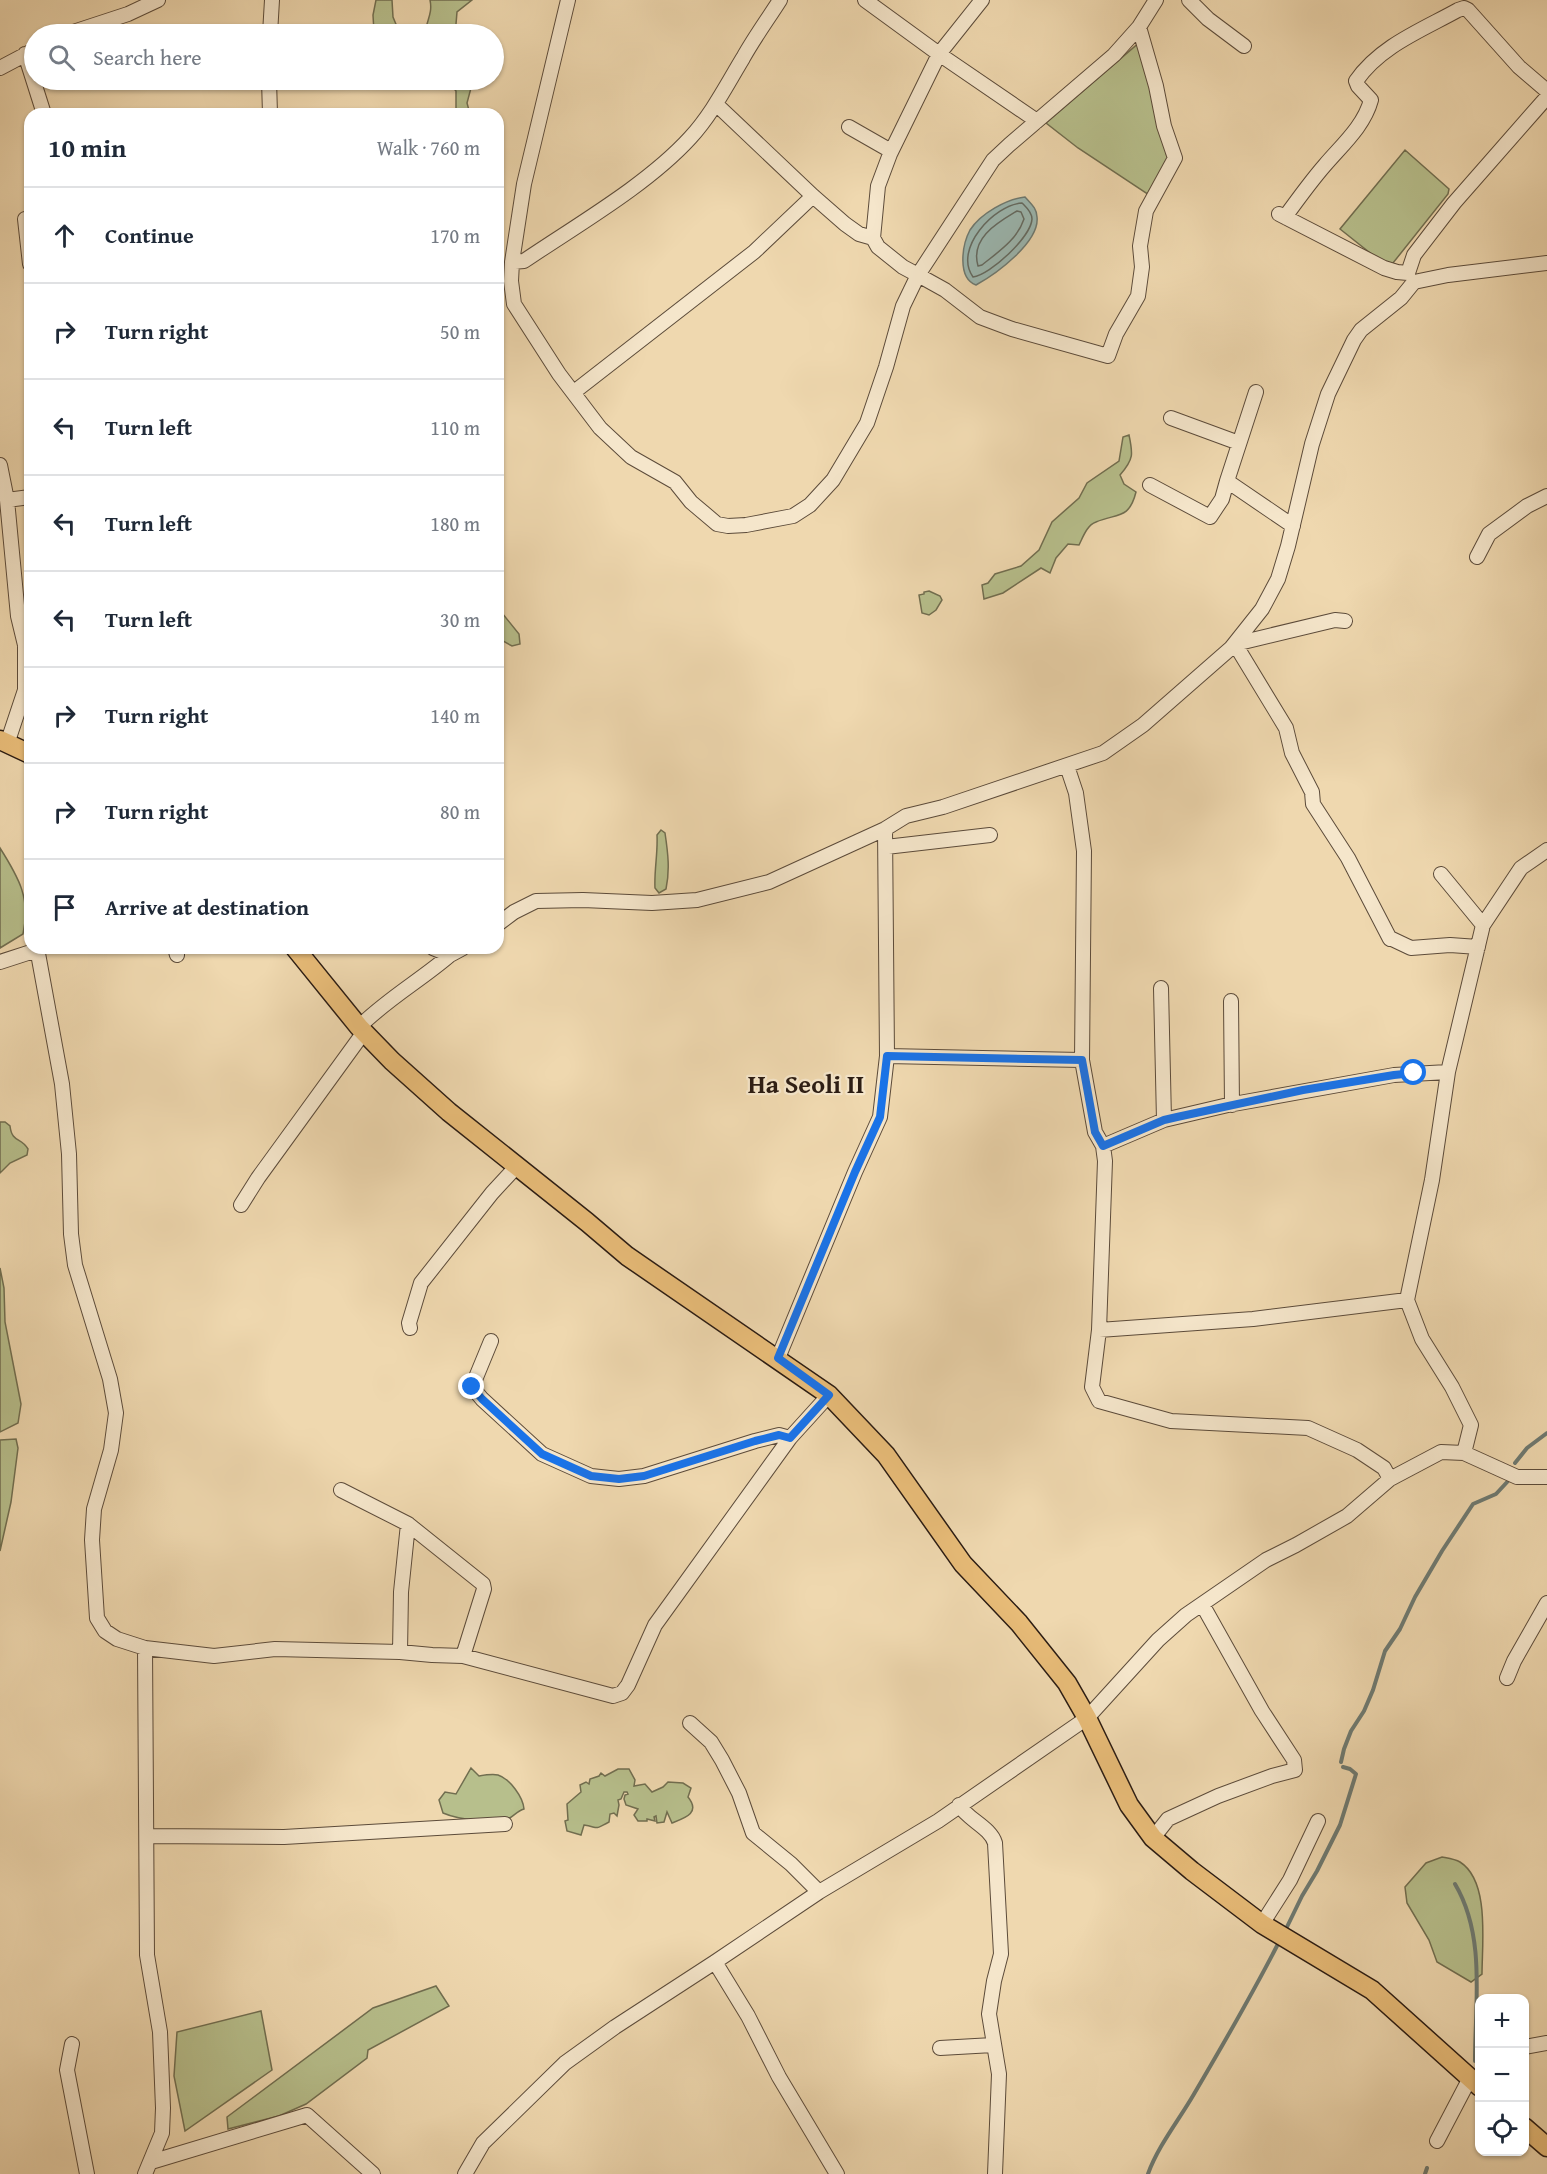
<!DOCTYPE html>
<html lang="en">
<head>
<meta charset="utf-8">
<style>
  :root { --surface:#fff; --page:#f6f6f7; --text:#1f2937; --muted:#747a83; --line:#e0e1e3 }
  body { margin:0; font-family:"Gentium Book Plus",serif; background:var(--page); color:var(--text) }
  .controls { position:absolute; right:18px; bottom:18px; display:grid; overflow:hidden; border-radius:12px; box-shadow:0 2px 4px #0004 }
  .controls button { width:54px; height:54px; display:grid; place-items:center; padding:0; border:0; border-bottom:2px solid var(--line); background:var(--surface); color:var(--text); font:30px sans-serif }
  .stop { position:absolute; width:18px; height:18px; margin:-14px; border:4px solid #1a73e8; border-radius:50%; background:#fff }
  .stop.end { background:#1a73e8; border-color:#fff; box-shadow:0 2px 6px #0008 }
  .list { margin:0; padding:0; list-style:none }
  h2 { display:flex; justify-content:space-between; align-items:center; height:78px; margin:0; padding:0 24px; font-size:26px }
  h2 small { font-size:20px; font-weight:400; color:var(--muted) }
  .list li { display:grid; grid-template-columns:39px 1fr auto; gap:18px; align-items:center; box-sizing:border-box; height:96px; padding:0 24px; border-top:2px solid var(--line) }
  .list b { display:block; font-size:22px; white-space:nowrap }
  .list em { font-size:20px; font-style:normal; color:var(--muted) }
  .icon { flex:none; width:33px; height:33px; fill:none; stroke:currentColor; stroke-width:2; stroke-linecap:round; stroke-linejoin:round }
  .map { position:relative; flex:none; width:1547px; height:2174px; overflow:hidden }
  .search { position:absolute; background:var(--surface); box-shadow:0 2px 4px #0004; left:24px; top:24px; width:480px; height:66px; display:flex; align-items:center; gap:15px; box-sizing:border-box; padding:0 21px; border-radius:33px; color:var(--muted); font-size:22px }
  .panel { position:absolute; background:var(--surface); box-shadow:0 2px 4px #0004; left:24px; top:108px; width:480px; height:846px; border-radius:18px }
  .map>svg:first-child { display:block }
  .green { fill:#b7bf8c; stroke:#716e50; stroke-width:1.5 }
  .water { fill:#9bb8b2; stroke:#6e7a72; stroke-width:1.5 }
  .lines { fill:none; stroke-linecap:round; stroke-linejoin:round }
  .shore { stroke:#636a62; stroke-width:1.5 }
  .stream { stroke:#6e7a72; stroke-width:4 }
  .minor-casing { stroke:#5c4b3a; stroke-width:16 }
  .major-casing { stroke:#2b1c13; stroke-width:21 }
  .minor { stroke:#f5e6cb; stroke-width:14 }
  .major { stroke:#e8bc78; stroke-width:18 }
  .route { stroke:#1a73e8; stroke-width:8 }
  .labels { text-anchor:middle; stroke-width:4.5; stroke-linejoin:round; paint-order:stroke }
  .district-label { font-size:26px; font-weight:bold; fill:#2b1c13; stroke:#f5e6cb }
</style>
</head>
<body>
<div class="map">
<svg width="1547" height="2174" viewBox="0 0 1547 2174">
  <rect width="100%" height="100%" fill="#efd8af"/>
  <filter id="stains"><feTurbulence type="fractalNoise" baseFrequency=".00333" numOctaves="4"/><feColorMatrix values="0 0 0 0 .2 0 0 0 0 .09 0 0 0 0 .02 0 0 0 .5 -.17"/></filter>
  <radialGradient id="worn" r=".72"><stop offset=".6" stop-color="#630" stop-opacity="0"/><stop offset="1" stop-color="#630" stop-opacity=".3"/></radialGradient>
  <path class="green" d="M 376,0 L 392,0 L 393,17 L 400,34 L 380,34 L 374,32 L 373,15 Z
    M 430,0 L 472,0 L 457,12 L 456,24 L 459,34 L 425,34 C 426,21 433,14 430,0 Z
    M 1140,42 L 1168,161 L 1149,195 L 1078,148 L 1046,123 Z
    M 429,80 L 470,80 L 471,88 L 467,103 L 470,114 L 456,114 L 456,91 C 448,81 444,80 433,83 Z
    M 1405,150 L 1449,189 L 1448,194 L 1389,268 L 1340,229 Z
    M 1129,435 C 1133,454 1134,459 1120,475 L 1124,484 L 1136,492 C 1129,520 1117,513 1096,522 C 1087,525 1083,537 1079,545 L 1068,544 L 1056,558 L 1050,573 L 1041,568 L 1003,593 L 984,599 L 982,585 L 988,583 L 995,574 L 1021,566 L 1039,550 L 1052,522 L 1079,498 L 1087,483 L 1119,461 L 1123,437 Z
    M 929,591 L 940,596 L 942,600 L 936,610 L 929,615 L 922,613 L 919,595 L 924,594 L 924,592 Z
    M 498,608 L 519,634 L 520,644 L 512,646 L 503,641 L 498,635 Z
    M 661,830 L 665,833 C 668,853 670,870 666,889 L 659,893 L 655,888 C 654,871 658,853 657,835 Z
    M 0,848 C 19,878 31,899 23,934 L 0,948 Z
    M 0,1122 L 5,1122 L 10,1126 C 12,1143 21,1137 28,1149 L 27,1155 L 10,1163 L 0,1173 Z
    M 0,1268 L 4,1288 L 5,1322 L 21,1404 L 18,1423 L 0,1432 Z
    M 16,1439 L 18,1448 L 11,1502 L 0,1551 L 0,1440 Z
    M 471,1768 L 479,1776 C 485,1775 493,1774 498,1775 C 510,1779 523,1797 524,1809 C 517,1811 514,1816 508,1819 C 495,1825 457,1819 443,1813 L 439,1800 L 445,1792 L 456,1794 Z
    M 618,1769 L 629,1769 L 635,1780 L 634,1786 L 645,1784 L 652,1792 L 663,1787 L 668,1782 L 683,1783 L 691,1788 L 688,1797 C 701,1813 685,1818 672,1823 L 667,1812 L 664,1822 L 657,1823 L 656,1816 L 654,1817 L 655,1821 L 647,1819 L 647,1821 L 638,1821 L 634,1815 L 638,1809 L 626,1805 L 624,1799 L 625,1795 L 628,1794 L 627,1792 L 624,1792 L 621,1799 L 618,1800 L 619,1805 L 617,1816 L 614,1813 L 610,1814 L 609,1822 C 593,1830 601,1828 584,1825 L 581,1835 L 567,1831 L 565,1821 L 568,1820 L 567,1804 L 581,1792 L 580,1785 L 586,1782 L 589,1784 L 590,1779 L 599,1776 L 601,1773 L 605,1776 Z
    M 1442,1857 C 1447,1858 1455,1859 1460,1862 C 1490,1881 1482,1943 1482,1974 L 1471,1982 L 1437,1962 L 1429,1940 L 1407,1903 L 1405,1887 L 1426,1863 Z
    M 436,1986 L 449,2006 L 368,2050 L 367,2058 L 306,2104 L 279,2116 L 228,2129 L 227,2117 L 373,2008 Z
    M 261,2011 L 272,2070 L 185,2131 L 174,2076 L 177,2032 Z"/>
  <path class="water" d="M 1025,197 C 1030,203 1037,208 1037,217 C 1040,242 996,274 976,285 C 957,278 962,245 970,230 C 981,213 1007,199 1025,197 Z"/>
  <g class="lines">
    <path class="shore" d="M 1022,203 C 1026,207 1032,212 1032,219 C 1031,237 990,275 973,277 C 953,249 994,205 1022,203 Z
      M 1017,211 L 1021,212 L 1024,219 C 1017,240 998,252 982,265 L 978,266 C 970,238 997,223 1017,211 Z"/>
    <path class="stream" d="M 1515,1463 L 1527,1448 L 1547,1433
      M 1341,1762 L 1344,1749 L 1351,1731 L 1364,1711 L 1373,1690 L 1385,1651 L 1400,1629 L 1415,1597 L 1442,1551 L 1473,1504 L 1496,1494 L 1509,1480
      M 1455,1884 C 1486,1936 1475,2003 1475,2061
      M 1285,1931 L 1302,1896 L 1317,1871 L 1340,1825 L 1356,1774 L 1350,1769 L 1343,1767
      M 1148,2174 C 1158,2146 1179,2120 1194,2094 C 1224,2043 1253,1993 1280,1940
      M 1425,2174 L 1427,2168"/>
    <g class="minor-casing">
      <path id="minor" d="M 568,0 L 524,184 L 512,262 L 511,281 L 514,304 L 559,374 L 600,428 L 631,457 L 675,482 L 691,502 L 717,524 L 728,526 L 746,525 L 793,516 L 810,505 L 833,480 L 867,423 L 886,367 L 903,306 L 918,275 L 945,290 L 980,317 L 1012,329 L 1108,356 L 1116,334 L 1138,296 L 1142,267 L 1140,246 L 1146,211 L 1175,158 L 1164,126 L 1156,86 L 1139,27
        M 865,0 L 939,54 L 1037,121
        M 982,0 L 939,54 L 890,154 L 878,186 L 873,238 L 878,247 L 903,267 L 918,275 L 993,160 L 1009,145 L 1114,55 L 1139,27 L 1156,0
        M 1189,0 L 1208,19 L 1244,46
        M 67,34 L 128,14 L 158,0
        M 270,34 L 272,0
        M 25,54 L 44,114
        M 0,68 L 34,50
        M 269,80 L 270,114
        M 717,105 L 813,196 L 845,224 L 859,234 L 873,238
        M 849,127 L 891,151
        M 1279,214 L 1384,268 L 1397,272 L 1408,273
        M 1285,217 C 1298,199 1311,181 1325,165 C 1342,145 1364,126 1371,100 L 1358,86 L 1356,81 C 1380,46 1422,30 1458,10 L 1464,8 L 1468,10 L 1519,67 L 1547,91
        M 25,219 L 30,264
        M 512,262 L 524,261 C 577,225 647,185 690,138 C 712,114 726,86 743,58 C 754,38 768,19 780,0
        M 1408,273 L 1414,255 L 1454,203 L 1547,97
        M 574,392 L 754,252 L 813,196
        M 1256,392 L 1227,481 L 1293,526
        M 1171,418 L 1239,443
        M 0,465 L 7,500 L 18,616 L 25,645 L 25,690 L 7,744
        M 1150,485 L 1210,517 L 1222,499 L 1227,481
        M 7,500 L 30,497
        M 1477,557 L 1489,534 L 1527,506 L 1547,496
        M 1345,621 L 1335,620 L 1235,644 L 1286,728 L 1292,753 L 1312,792 L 1313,804 L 1348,858 L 1390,939
        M 1067,766 L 1076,793 L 1084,851 L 1082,1060 L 1095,1132 L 1103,1146 L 1105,1161 L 1099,1330 L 1092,1387 L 1099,1401 L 1171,1421 L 1308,1428 L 1357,1450 L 1384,1468 L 1390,1479
        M 886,847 L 990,835
        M 1441,874 L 1483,925
        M 498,924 L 514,912 L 536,901 L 583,900 L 652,903 L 697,900 L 769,882 L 885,829 L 906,816 L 943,807 L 1103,753 L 1143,725 L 1231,648 L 1262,609 L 1278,579 L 1288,546 L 1312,444 L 1328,394 L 1354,340 L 1361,330 L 1401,298 L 1414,282 L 1448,275 L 1547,263
        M 1392,939 L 1411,948 L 1450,945 L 1478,947
        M 37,948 L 62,1084 L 69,1154 L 71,1234 L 75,1265 L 110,1379 L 116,1413 L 111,1450 L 94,1509 L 92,1540 L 97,1618 L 105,1631 L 117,1639 L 145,1648 L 214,1656 L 275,1649 L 400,1652 L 432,1655 L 463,1656 L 613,1696 L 622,1693 L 628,1685 L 655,1625 L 790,1438 L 829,1395
        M 175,948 L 177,955
        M 433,948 L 450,955 L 463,948
        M 0,962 L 37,950
        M 1161,988 L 1164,1120
        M 1231,1001 L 1232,1105
        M 359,1027 C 387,999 421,980 450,955
        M 887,1056 L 1082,1060
        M 1103,1146 L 1164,1120 L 1228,1105 L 1394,1075 L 1448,1072
        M 241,1205 L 258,1178 L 364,1032
        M 410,1328 L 409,1323 L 421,1283 L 492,1193 L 517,1166
        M 1099,1330 L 1253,1319 L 1407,1300
        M 491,1341 L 472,1387 L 482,1399 L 542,1454 L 591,1476 L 619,1479 L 644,1476 L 755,1441 L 779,1435 L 790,1438
        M 778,1358 L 855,1172 L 880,1117 L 887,1056 L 885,829
        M 1464,1453 L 1471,1425 L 1452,1387 L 1422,1339 L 1407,1300 L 1432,1180 L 1448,1072 L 1483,925 L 1521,868 L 1547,850
        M 341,1490 L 408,1524 L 401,1592 L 400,1652
        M 408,1524 L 483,1584 L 484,1589 L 463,1656
        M 145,1648 L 147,1955 L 160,2032 L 163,2108 L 162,2133 L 145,2174
        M 1507,1678 L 1514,1661 L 1547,1603
        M 690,1723 L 711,1742 L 722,1760 L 739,1793 L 753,1833 L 791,1864 L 819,1892
        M 959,1805 C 968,1820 990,1827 995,1843 L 1001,1954 L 994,1981 L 989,2014 L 999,2074 L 995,2174
        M 148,1836 L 284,1837 L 505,1824
        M 1153,1838 L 1168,1819 L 1218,1796 L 1272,1776 L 1295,1770 L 1294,1760 L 1262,1711 L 1202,1604
        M 1262,1924 L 1290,1880 L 1318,1821
        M 715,1962 L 748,2016 L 779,2077 L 837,2174
        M 72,2044 L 67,2070 L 87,2174
        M 1524,2047 L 1547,2043
        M 940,2048 L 993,2045
        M 1437,2141 L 1470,2078
        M 151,2162 L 307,2115 L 373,2174
        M 465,2174 L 483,2143 L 565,2063 L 615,2027 L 715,1962 L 819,1892 L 938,1821 L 1087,1718 L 1158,1640 L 1186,1615 L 1266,1560 L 1296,1545 L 1347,1516 L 1390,1479 L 1441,1452 L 1464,1453 L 1517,1477 L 1547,1477"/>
    </g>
    <g class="major-casing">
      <path id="major" d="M 0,740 L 30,754
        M 295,948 L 359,1027 L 392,1061 L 449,1112 L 587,1222 L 627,1256 L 829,1395 L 886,1455 L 963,1564 L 1019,1623 L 1067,1683 L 1087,1718 L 1129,1805 L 1153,1838 L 1192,1871 L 1262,1924 L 1372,1990 L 1480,2087
        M 1524,2127 L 1547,2147"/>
    </g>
    <use href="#minor" class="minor"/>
    <use href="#major" class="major"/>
  </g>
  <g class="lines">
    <path class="route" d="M 472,1387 L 482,1399 L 542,1454 L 591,1476 L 619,1479 L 644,1476 L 755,1441 L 779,1435 L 790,1438 L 829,1395 L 778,1358 L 855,1172 L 880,1117 L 887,1056 L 1082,1060 L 1095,1132 L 1103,1146 L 1164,1120 L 1177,1117 L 1303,1090 L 1394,1075 L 1414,1073"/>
  </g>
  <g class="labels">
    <g class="district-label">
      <text x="806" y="1093">Ha Seoli II</text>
    </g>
  </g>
  <rect width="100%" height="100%" filter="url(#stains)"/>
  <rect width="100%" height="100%" fill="url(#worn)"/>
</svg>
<div class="controls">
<button>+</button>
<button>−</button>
<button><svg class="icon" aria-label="locate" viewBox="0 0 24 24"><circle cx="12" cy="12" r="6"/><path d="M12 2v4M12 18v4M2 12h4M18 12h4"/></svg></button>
</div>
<div class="stop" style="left:1414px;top:1073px"></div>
<div class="stop end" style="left:472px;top:1387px"></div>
<div class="search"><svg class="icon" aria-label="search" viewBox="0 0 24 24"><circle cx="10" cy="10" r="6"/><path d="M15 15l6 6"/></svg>Search here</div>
<section class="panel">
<h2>10 min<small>Walk · 760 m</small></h2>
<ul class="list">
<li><svg class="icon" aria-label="ahead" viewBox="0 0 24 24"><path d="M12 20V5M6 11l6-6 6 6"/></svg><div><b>Continue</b></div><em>170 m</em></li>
<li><svg class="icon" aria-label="right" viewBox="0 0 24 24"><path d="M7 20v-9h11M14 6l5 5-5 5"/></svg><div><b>Turn right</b></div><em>50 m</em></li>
<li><svg class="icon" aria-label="left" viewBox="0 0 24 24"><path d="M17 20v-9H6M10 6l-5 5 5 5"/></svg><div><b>Turn left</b></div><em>110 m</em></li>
<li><svg class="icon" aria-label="left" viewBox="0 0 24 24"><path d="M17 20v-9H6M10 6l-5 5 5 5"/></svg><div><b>Turn left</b></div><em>180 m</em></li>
<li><svg class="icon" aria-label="left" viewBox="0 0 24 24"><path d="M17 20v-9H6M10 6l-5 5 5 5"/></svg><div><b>Turn left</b></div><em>30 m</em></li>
<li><svg class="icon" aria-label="right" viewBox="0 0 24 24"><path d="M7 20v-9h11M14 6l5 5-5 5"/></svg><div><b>Turn right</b></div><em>140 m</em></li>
<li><svg class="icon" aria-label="right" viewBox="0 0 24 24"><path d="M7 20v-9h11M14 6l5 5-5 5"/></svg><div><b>Turn right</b></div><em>80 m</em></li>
<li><svg class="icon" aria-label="arrive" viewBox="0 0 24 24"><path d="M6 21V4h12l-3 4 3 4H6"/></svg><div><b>Arrive at destination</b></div></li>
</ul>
</section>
</div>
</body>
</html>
